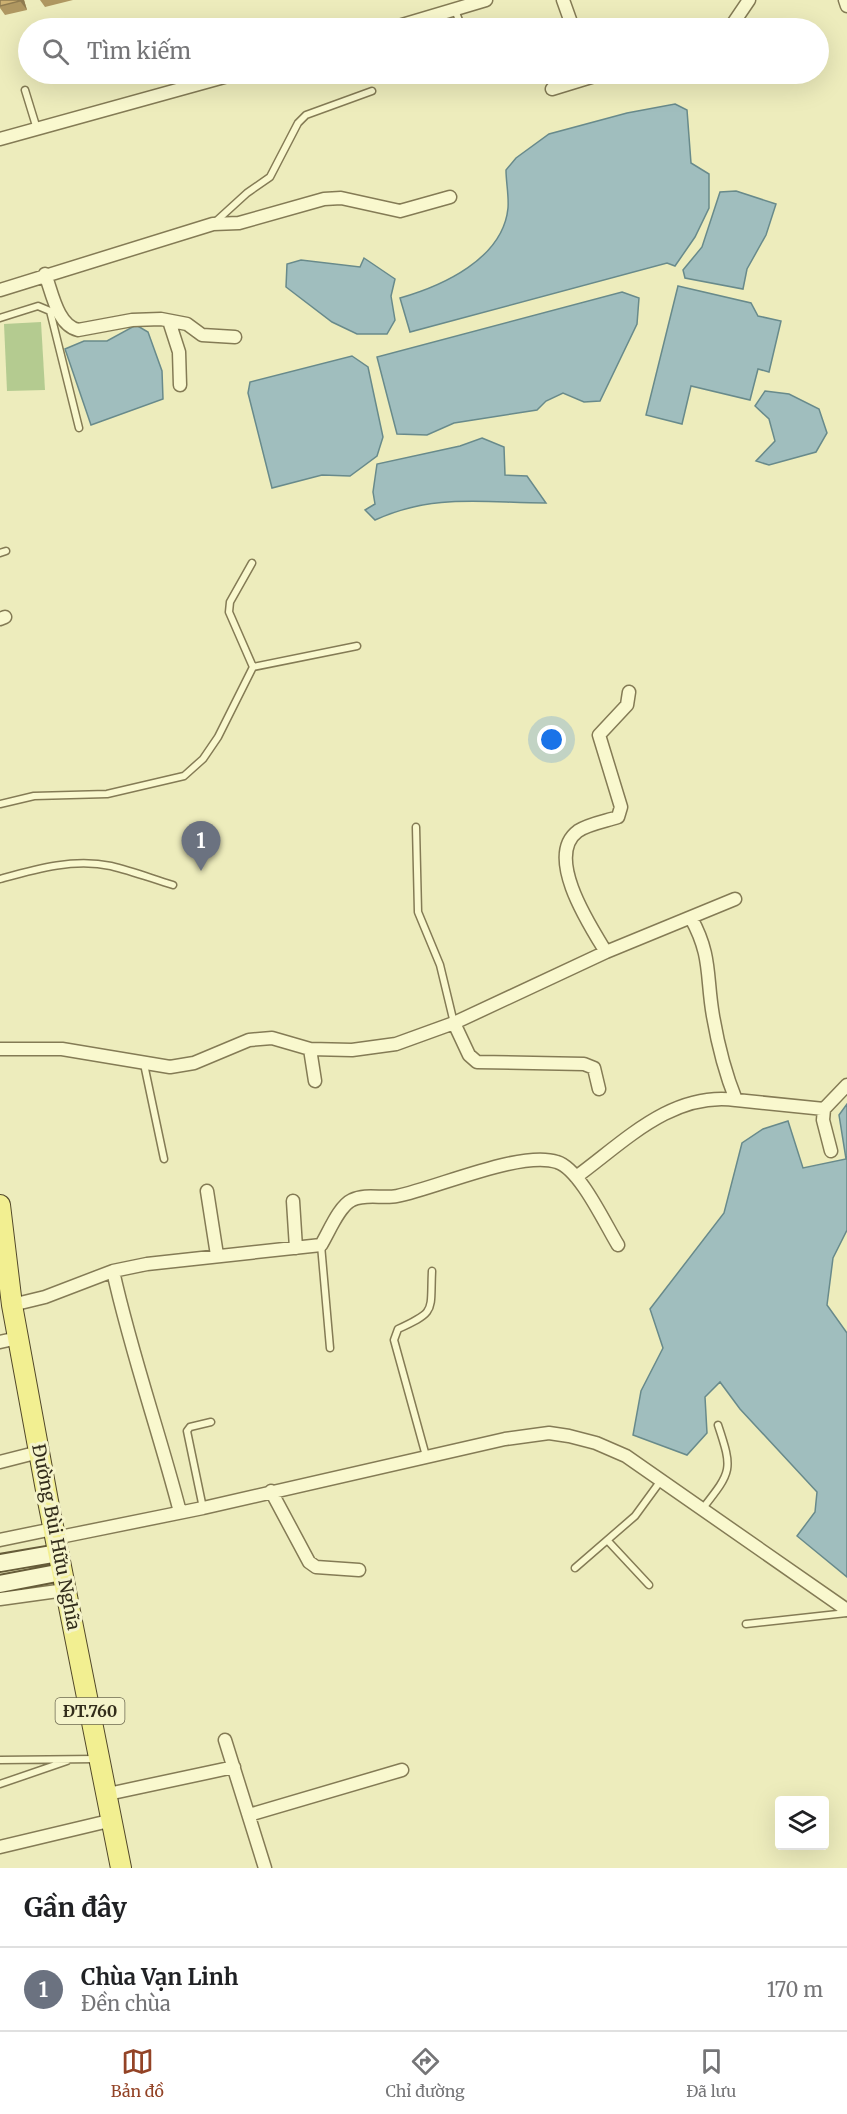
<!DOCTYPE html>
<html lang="vi">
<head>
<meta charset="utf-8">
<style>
  :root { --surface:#fff; --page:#f2f2f2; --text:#202124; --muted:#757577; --line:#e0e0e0; --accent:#934326 }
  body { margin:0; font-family:Merriweather,serif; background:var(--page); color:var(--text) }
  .controls { position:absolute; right:18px; bottom:18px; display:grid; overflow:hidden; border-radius:6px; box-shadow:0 6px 24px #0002 }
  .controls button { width:54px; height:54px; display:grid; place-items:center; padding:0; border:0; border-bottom:2px solid var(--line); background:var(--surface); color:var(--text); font:30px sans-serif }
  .you { position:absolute; left:552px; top:740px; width:21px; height:21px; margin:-15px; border:4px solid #fff; border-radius:50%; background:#1a73e8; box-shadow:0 0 0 9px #1a73e833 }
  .badge { display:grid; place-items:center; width:39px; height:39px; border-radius:50%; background:var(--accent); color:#fff; font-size:20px; font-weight:700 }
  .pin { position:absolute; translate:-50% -50px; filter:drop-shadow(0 2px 3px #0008) }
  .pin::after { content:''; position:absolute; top:32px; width:21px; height:18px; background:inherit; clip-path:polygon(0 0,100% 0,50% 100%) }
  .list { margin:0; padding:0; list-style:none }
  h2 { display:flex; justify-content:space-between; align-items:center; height:78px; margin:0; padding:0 24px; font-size:26px }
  h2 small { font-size:20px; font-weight:400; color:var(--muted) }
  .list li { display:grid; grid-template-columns:39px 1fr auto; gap:18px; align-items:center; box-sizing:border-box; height:84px; padding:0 24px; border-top:2px solid var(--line) }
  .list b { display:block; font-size:22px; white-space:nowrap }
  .list p { margin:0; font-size:20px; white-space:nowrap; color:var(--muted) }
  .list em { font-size:20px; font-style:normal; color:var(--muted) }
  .icon { flex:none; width:33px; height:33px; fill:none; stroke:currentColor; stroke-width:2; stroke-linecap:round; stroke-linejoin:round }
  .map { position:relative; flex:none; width:847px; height:1868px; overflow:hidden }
  .search { position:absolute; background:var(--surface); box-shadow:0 6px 24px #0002; left:18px; right:18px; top:18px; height:66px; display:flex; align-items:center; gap:15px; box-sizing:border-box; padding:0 21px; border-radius:33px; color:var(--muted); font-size:22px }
  .sheet { height:162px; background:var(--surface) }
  nav { display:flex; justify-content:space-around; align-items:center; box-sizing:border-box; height:84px; border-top:2px solid var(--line); background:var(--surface); font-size:16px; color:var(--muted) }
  nav a { display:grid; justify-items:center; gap:3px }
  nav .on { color:var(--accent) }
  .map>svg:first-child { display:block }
  .green { fill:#b4cb90 }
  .water { fill:#a0bebe; stroke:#688a8b; stroke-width:1.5 }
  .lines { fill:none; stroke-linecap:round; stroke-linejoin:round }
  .lane-casing { stroke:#847b55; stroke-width:9 }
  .street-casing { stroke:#847b55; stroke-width:15 }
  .secondary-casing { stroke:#665c39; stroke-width:20 }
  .primary-casing { stroke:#52482a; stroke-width:22 }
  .lane { stroke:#f9f8ce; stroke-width:6 }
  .street { stroke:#f9f8ce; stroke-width:12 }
  .secondary { stroke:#f9f8ce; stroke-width:16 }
  .primary { stroke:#f2ef91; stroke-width:20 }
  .wall { fill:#af9761 }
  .shaded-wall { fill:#8f7b4f }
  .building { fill:#ccb071; stroke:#8f7b4f; stroke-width:1.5 }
  .labels { text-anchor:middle; stroke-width:6; stroke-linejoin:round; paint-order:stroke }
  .shield { fill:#f5f4cb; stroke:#6d6950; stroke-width:1.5 }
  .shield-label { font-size:16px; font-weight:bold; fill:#332d1b }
  .street-label { font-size:18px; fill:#332d1b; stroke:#f5f4cb }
</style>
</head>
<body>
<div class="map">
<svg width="847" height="1868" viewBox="0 0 847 1868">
  <rect width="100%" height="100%" fill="#edecbc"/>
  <path class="green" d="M 41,322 L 45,390 L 7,391 L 4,324 Z"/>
  <path class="water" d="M 675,104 L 687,110 L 691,163 L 709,174 L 709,208 L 695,237 L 675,266 L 667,263 L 410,332 L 400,298 C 442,286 503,259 508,208 C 509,196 506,182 506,170 L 516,158 L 549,134 L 627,113 Z
    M 736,191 L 776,204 L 766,235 L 747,269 L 743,289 L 685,278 L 683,270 L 702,247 L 720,192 Z
    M 364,258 L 395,279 L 391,296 L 395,320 L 387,334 L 357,334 L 332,322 L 286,287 L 287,264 L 301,260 L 360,267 Z
    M 678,286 L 751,303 L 758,316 L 781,321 L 769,372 L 758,369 L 750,400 L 691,386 L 682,424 L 646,415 Z
    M 622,292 L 639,298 L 637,324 L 600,401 L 584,402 L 563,393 L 546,401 L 537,410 L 454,423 L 427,435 L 397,434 L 377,357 Z
    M 136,325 L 148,332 L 162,371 L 163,399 L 91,425 L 65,349 L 84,341 L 107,341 Z
    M 352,356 L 368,367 L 383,437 L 377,456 L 350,476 L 322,475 L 272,488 L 248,393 L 250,382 Z
    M 765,391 L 789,394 L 819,409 L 827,433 L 816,452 L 769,465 L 756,461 L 775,441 L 769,419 L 755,406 Z
    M 482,438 L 504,447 L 505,475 L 527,476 L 546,503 C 484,503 434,493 375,520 L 365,510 L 375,504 L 373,492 L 377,464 L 460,446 Z
    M 847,1104 L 847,1230 L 833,1258 L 827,1305 L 847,1333 L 847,1577 L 797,1536 L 815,1512 L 817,1492 L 740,1409 L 720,1382 L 705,1397 L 707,1433 L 687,1455 L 633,1435 L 641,1391 L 663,1348 L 650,1309 L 724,1213 L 742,1143 L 763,1129 L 788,1121 L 803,1168 L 846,1159 L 839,1115 Z"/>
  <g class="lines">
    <g class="lane-casing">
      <path id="lane" d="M 455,10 L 462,28
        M 237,23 L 237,28
        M 25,90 L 37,129
        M 213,224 L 247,193 L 270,177 L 298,123 L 306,115 L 372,91
        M 0,318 L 38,306 L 50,311 L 79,428
        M 0,553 L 6,551
        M 252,563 L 230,602 L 229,612 L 253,667
        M 0,804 L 34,796 L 107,794 L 184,776 L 203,759 L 218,737 L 253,667 L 357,646
        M 416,827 L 418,912 L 440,965 L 454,1023
        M 0,879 C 36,869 73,858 111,866 C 132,871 153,879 173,885
        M 144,1064 L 164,1159
        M 321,1245 L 330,1348
        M 426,1456 L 394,1340 L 398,1329 C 437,1311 430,1312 432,1271
        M 203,1508 L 187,1431 L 190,1427 L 211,1422
        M 703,1508 C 732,1471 733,1470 718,1425
        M 608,1541 L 649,1585
        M 575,1568 L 635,1516 L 662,1479
        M 746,1624 L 847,1613
        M 0,1760 L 97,1759
        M 0,1784 L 67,1761"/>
    </g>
    <g class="street-casing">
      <path id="street" d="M 563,0 L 573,28
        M 845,0 L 847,6
        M 392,28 L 486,0
        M 730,28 L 749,0
        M 552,89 L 601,74
        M 0,139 L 235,74
        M 45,274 C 52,292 57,325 78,330 L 132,320 L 161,319 L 187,324 L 202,335 L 235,337
        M 0,290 L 213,224 L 239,223 L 324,199 L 341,198 L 400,211 L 450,197
        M 169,321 L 179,352 L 180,385
        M 0,619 L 5,617
        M 691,918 C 712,956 706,976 713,1016 C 718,1045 725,1073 736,1100 L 824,1109
        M 606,952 C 590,926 544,856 578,831 C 588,824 606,821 618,817 L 621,807 L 599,735 L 627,705 L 629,692
        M 454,1023 L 469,1055 L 477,1062 L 584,1064 L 594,1068 L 599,1089
        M 0,1049 L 62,1049 L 170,1067 L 194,1063 L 249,1040 L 272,1038 L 310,1049 L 352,1050 L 396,1044 L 454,1023 L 606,952 L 735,899
        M 310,1049 L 315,1081
        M 831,1151 L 823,1120 L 824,1109 L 847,1085
        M 576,1177 C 624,1142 672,1091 736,1100
        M 207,1191 L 217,1255
        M 293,1201 L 296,1248
        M 113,1271 C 131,1353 159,1431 180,1512
        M 12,1305 L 45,1297 L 113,1271 L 147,1264 L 321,1245 C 329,1232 339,1206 352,1200 C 366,1193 383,1199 397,1196 C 437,1188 521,1150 557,1162 C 580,1169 605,1224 618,1245
        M 0,1342 L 18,1338
        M 0,1462 L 39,1452
        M 271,1491 L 309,1562 L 316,1567 L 359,1570
        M 55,1538 L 203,1508 L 505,1439 L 549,1433 L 569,1436 L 596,1443 L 626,1456 L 847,1610
        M 0,1540 L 53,1529
        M 0,1599 L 65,1590
        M 225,1740 L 265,1868
        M 108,1794 L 234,1767
        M 249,1815 L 402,1770
        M 0,1847 L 113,1820"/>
    </g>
    <g class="secondary-casing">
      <path id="secondary" d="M 0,1563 L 58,1553
        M 0,1584 L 62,1572"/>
    </g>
    <g class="primary-casing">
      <path id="primary" d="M 0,1205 L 12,1305 L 48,1501 L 121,1868"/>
    </g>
    <use href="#lane" class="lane"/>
    <use href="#street" class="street"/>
    <use href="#secondary" class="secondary"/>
    <use href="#primary" class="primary"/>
  </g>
  <path class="wall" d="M 0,0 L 24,0 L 27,10 L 5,15 L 0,8 Z
    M 40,0 L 73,0 L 45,7 Z"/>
  <path class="shaded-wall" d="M 20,0 L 24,0 L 27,10 L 20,1 Z"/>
  <path class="building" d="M 0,0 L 20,0 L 20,1 L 0,6 Z"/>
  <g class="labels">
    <rect class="shield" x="55.5" y="1698" width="69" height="26" rx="4.5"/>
    <g class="shield-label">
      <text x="90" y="1717">ĐT.760</text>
    </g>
    <g class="street-label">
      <text transform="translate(56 1537) rotate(79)" y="6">Đường Bùi Hữu Nghĩa</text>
    </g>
  </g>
</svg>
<div class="controls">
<button><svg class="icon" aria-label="layers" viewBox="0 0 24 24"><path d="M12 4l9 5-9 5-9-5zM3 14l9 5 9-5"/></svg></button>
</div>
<div class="you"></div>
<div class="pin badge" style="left:201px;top:871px;background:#6b7280">1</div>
<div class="search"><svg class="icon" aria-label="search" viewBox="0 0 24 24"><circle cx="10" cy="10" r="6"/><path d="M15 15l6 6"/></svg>Tìm kiếm</div>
</div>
<section class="sheet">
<h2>Gần đây<small></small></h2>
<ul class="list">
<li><span class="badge" style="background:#6b7280">1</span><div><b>Chùa Vạn Linh</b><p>Đền chùa</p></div><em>170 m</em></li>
</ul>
</section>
<nav>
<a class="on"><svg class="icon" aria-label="map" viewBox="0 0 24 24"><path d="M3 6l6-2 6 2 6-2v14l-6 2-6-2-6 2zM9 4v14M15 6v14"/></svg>Bản đồ</a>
<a><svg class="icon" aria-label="directions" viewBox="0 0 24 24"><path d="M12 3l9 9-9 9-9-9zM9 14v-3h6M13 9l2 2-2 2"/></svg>Chỉ đường</a>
<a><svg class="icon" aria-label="saved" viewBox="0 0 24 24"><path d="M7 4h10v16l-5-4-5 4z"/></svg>Đã lưu</a>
</nav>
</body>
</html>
